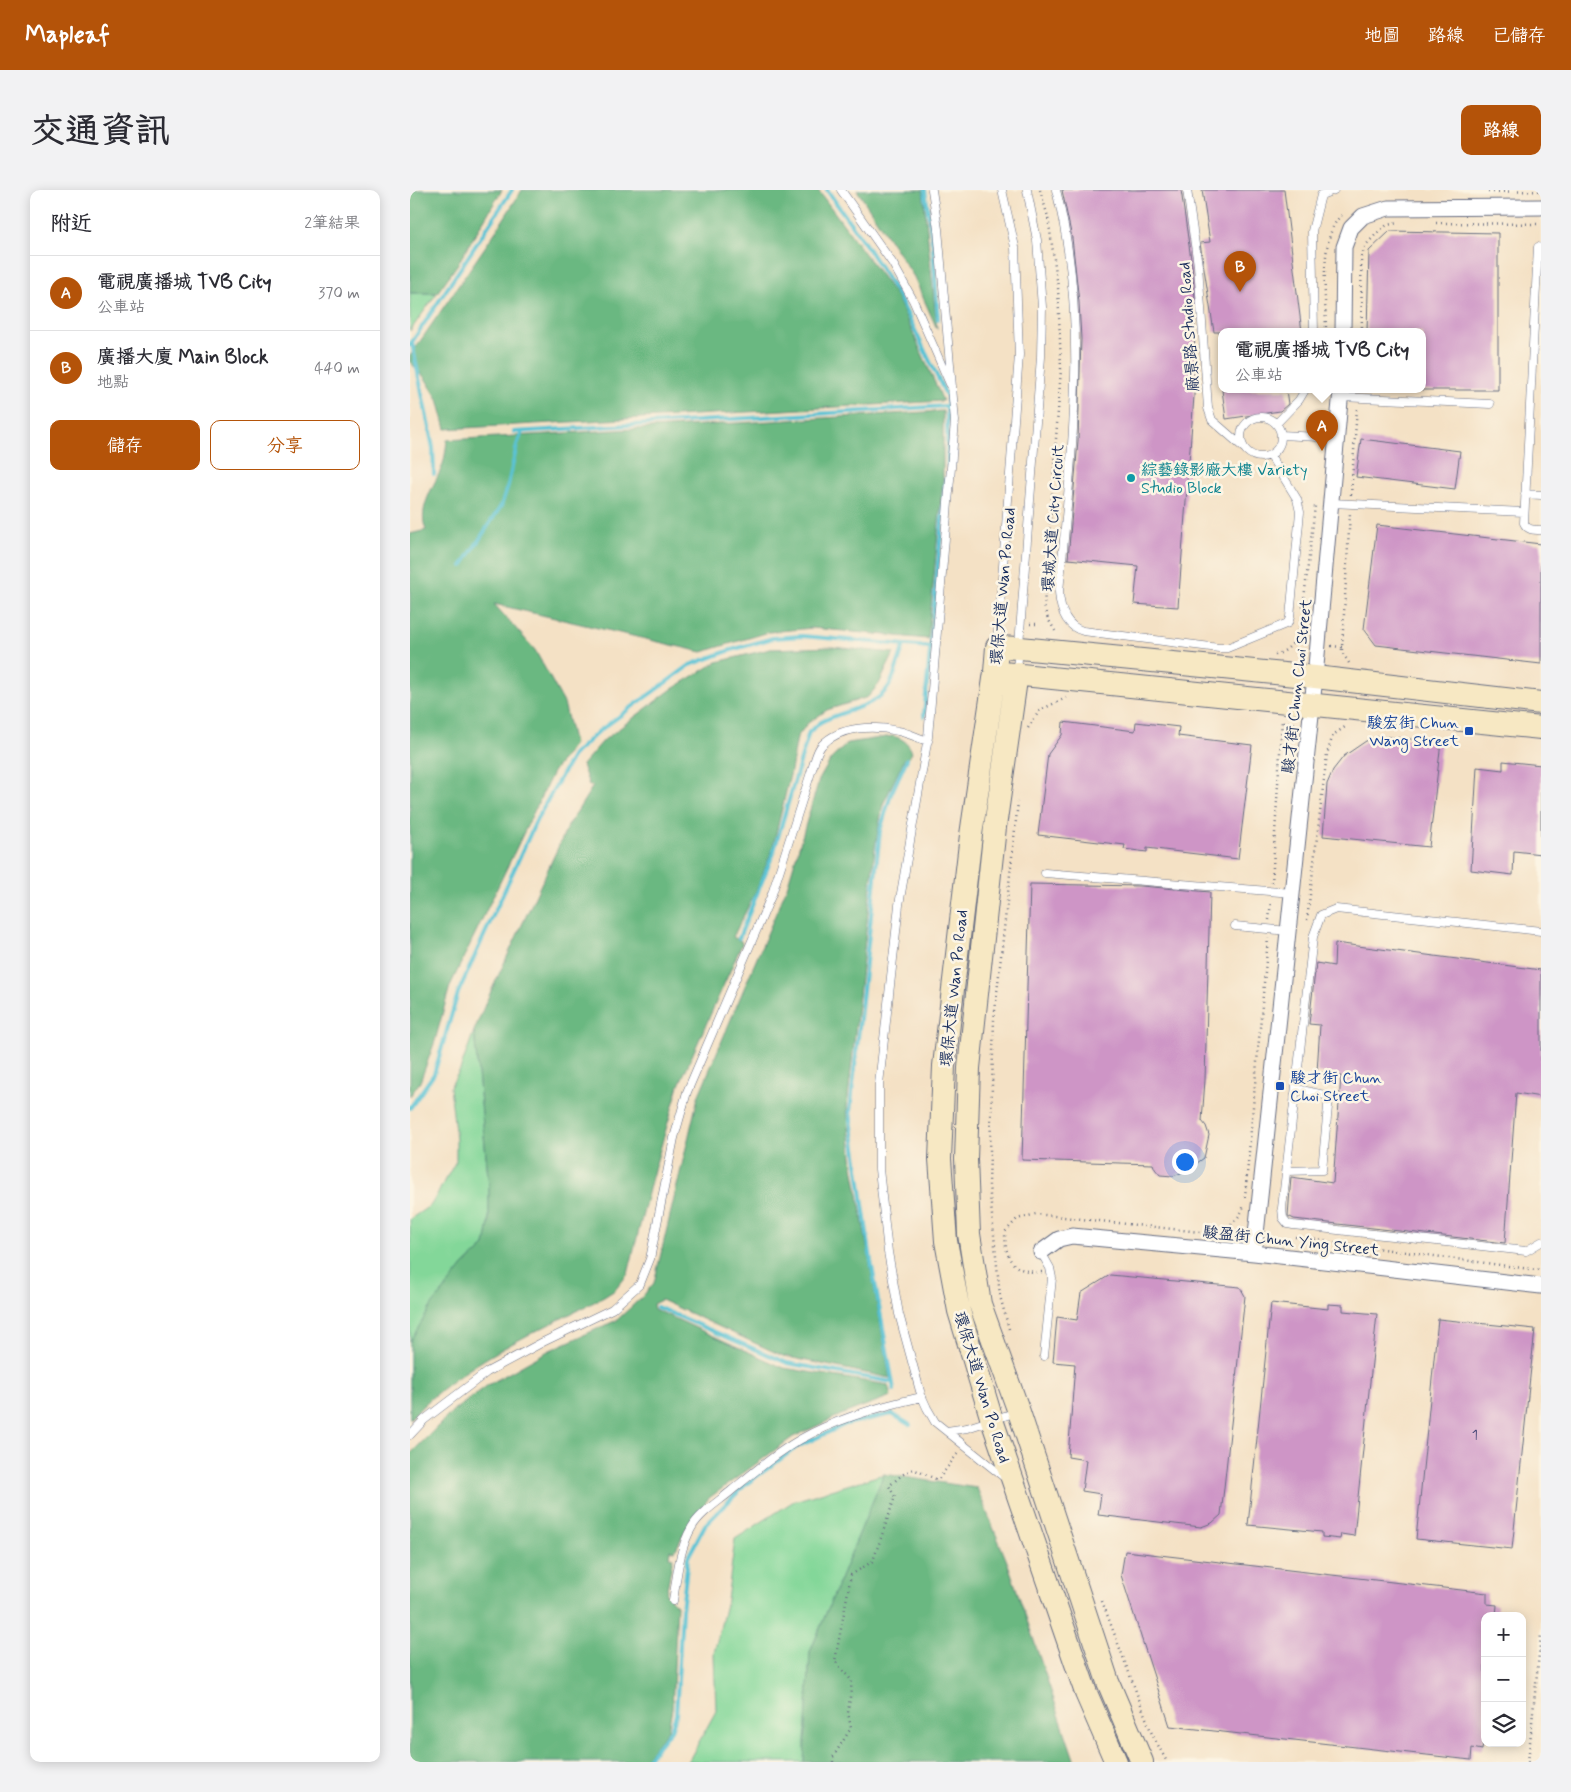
<!DOCTYPE html>
<html lang="zh-TW">
<head>
<meta charset="utf-8">
<style>
  :root { --surface:#fff; --page:#f2f2f3; --text:#2b2b33; --muted:#7c7c81; --line:#e1e1e2; --accent:#b45309 }
  body { margin:0; font-family:Mynerve,"LXGW WenKai TC",sans-serif; background:var(--page); color:var(--text) }
  .controls { position:absolute; right:15px; bottom:15px; display:grid; overflow:hidden; border-radius:10px; box-shadow:0 2px 12px #0003 }
  .controls button { width:45px; height:45px; display:grid; place-items:center; padding:0; border:0; border-bottom:1px solid var(--line); background:var(--surface); color:var(--text); font:25px sans-serif }
  .you { position:absolute; left:774px; top:971px; width:18px; height:18px; margin:-12px; border:4px solid #fff; border-radius:50%; background:#1a73e8; box-shadow:0 0 0 8px #1a73e833 }
  .badge { display:grid; place-items:center; width:32px; height:32px; border-radius:50%; background:var(--accent); color:#fff; font-size:16px; font-weight:700 }
  .pin { position:absolute; translate:-50% -41px; filter:drop-shadow(0 1px 2px #0008) }
  .pin::after { content:''; position:absolute; top:26px; width:18px; height:15px; background:inherit; clip-path:polygon(0 0,100% 0,50% 100%) }
  .popup { position:absolute; left:808px; top:138px; width:208px; height:65px; box-sizing:border-box; display:grid; place-content:center; border-radius:10px; background:var(--surface); filter:drop-shadow(0 1px 4px #0005); font-size:16px; white-space:nowrap; color:var(--muted) }
  .popup b { font-size:19px; color:var(--text) }
  .popup::after { content:''; position:absolute; left:50%; top:100%; margin-left:-10px; border:10px solid transparent; border-top-color:var(--surface) }
  .list { margin:0; padding:0; list-style:none }
  h2 { display:flex; justify-content:space-between; align-items:center; height:65px; margin:0; padding:0 20px; font-size:21px }
  h2 small { font-size:16px; font-weight:400; color:var(--muted) }
  .list li { display:grid; grid-template-columns:32px 1fr auto; gap:15px; align-items:center; box-sizing:border-box; height:75px; padding:0 20px; border-top:1px solid var(--line) }
  .list b { display:block; font-size:19px; white-space:nowrap }
  .list p { margin:0; font-size:16px; white-space:nowrap; color:var(--muted) }
  .list em { font-size:16px; font-style:normal; color:var(--muted) }
  .actions { display:flex; gap:10px; padding:15px 20px }
  .actions a { flex:1; padding:11px 0; border:1px solid var(--accent); border-radius:10px; text-align:center; font-size:18px; color:var(--accent) }
  .actions .main { background:var(--accent); color:#fff }
  .icon { flex:none; width:28px; height:28px; fill:none; stroke:currentColor; stroke-width:2; stroke-linecap:round; stroke-linejoin:round }
  .map { position:relative; flex:none; width:1131px; height:1572px; overflow:hidden; border-radius:10px }
  header { display:flex; align-items:center; gap:30px; box-sizing:border-box; height:70px; padding:0 25px; background:var(--accent); color:#fff }
  header strong { font-size:24px }
  nav { display:flex; gap:28px; margin-inline-start:auto; font-size:18px }
  .intro { display:flex; align-items:center; justify-content:space-between; box-sizing:border-box; height:120px; padding:0 30px }
  h1 { margin:0; font-size:35px }
  .button { padding:12px 22px; border-radius:10px; background:var(--accent); color:#fff; font-size:18px; font-weight:700 }
  main { display:flex; gap:30px; padding:0 30px }
  aside { flex:1; background:var(--surface); border-radius:10px; box-shadow:0 2px 12px #0003 }
  .map>svg:first-child { display:block }
  .green { fill:#83d799; stroke:#4f837c }
  .forest { fill:#6ab881; stroke:#427470 }
  .lines { fill:none; stroke-linecap:round; stroke-linejoin:round }
  .stream { stroke:#5ac3d5; stroke-width:4 }
  .building { fill:#ce95c6 }
  .lane-casing { stroke:#676d82; stroke-width:9 }
  .street-casing { stroke:#676d82; stroke-width:17 }
  .secondary-casing { stroke:#676d82; stroke-width:24 }
  .path { stroke:#676d82; stroke-width:2.5; stroke-dasharray:1 4; stroke-linecap:butt }
  .lane { stroke:#fff; stroke-width:8 }
  .street { stroke:#fff; stroke-width:15 }
  .secondary { stroke:#f7e8c3; stroke-width:22 }
  .culture-dot { fill:#0f9aa8; stroke:#fcf5e5; stroke-width:2 }
  .transit-dot { fill:#1a4fb4; stroke:#fcf5e5; stroke-width:2 }
  .labels { text-anchor:middle; stroke-width:5; stroke-linejoin:round; paint-order:stroke }
  .number-label { font-size:14px; fill:#484878 }
  .street-label { font-size:16px; fill:#1b2f5e; stroke:#fcf5e5 }
  .culture-label { font-size:16px; fill:#0d838f; stroke:#fcf5e5; text-anchor:start }
  .transit-label { font-size:16px; fill:#164399; stroke:#fcf5e5; text-anchor:end }
</style>
</head>
<body>
<header>
<strong>Mapleaf</strong>
<nav><a>地圖</a><a>路線</a><a>已儲存</a></nav>
</header>
<div class="intro"><h1>交通資訊</h1><a class="button">路線</a></div>
<main>
<aside>
<h2>附近<small>2筆結果</small></h2>
<ul class="list">
<li><span class="badge">A</span><div><b>電視廣播城 TVB City</b><p>公車站</p></div><em>370 m</em></li>
<li><span class="badge">B</span><div><b>廣播大廈 Main Block</b><p>地點</p></div><em>440 m</em></li>
</ul>
<div class="actions"><a class="main">儲存</a><a>分享</a></div>
</aside>
<div class="map">
<svg width="1131" height="1572" viewBox="0 0 1131 1572">
  <rect width="100%" height="100%" fill="#fcf5e5"/>
  <filter id="ink" filterUnits="userSpaceOnUse"><feTurbulence type="fractalNoise" baseFrequency=".02" numOctaves="2"/><feDisplacementMap in="SourceGraphic" scale="10" xChannelSelector="R" yChannelSelector="G"/><feConvolveMatrix kernelMatrix="1 2 1 2 8 2 1 2 1" color-interpolation-filters="sRGB"/></filter>
  <filter id="wash" filterUnits="userSpaceOnUse"><feTurbulence type="fractalNoise" baseFrequency=".0096" numOctaves="4" result="noise"/><feDisplacementMap in="SourceGraphic" scale="20" xChannelSelector="R" yChannelSelector="G"/><feGaussianBlur stdDeviation="1.12" result="paint"/><feColorMatrix in="noise" values="0 0 0 0 0 0 0 0 0 0 0 0 0 0 0 0 0 1.4 0 .05"/><feComposite in="paint" operator="in"/></filter>
  <g filter="url(#wash)">
    <rect width="100%" height="100%" fill="#f4e1c5"/>
    <path class="green" d="M 0,103 L 27,103 L 0,141 Z
      M 64,841 L 79,997 L 79,1033 L 75,1056 L 54,1075 L 0,1151 L 0,1029 L 21,1015 L 46,971 L 46,950 L 40,897 L 50,880 Z
      M 474,1284 L 400,1462 L 394,1572 L 278,1572 L 306,1521 L 304,1463 L 317,1410 L 325,1349 L 384,1311 Z"/>
    <path class="forest" d="M 0,0 L 92,0 L 47,75 L 27,103 L 0,103 Z
      M 112,0 L 408,0 L 487,107 L 533,211 L 36,239 L 28,209 L 15,188 L 0,172 L 0,166 L 86,41 Z
      M 447,0 L 513,0 L 527,139 L 504,87 Z
      M 533,221 L 533,289 L 518,449 L 402,438 L 359,442 L 292,462 L 84,414 L 125,460 L 154,513 L 164,554 L 143,582 L 40,796 L 25,851 L 10,892 L 0,906 L 0,344 L 16,340 C 7,318 24,297 32,277 C 35,269 36,259 37,250 Z
      M 422,457 L 484,463 L 469,494 L 458,507 L 417,520 L 398,533 L 387,547 L 381,581 L 362,660 L 347,699 L 323,747 L 331,751 L 332,754 L 269,895 L 242,987 L 218,1084 L 205,1100 L 194,1107 C 126,1142 52,1172 0,1229 L 0,1151 L 22,1115 L 54,1075 L 75,1056 L 79,1033 L 79,997 L 64,841 L 76,812 L 158,636 L 183,596 L 179,595 L 172,575 L 194,550 L 262,499 L 307,472 L 360,459 Z
      M 483,546 C 493,549 498,552 502,562 L 499,568 L 495,568 L 473,614 L 465,657 L 437,917 L 443,976 L 480,1188 L 373,1166 L 251,1110 L 243,1114 L 244,1119 L 374,1178 L 478,1195 L 481,1206 L 433,1224 L 383,1247 L 299,1308 L 278,1335 L 265,1361 L 260,1360 L 259,1367 L 263,1368 L 256,1404 L 267,1415 L 262,1519 L 258,1540 L 233,1572 L 0,1572 L 0,1264 L 42,1222 L 78,1195 L 138,1161 L 207,1130 L 233,1106 L 244,1093 L 288,907 L 377,697 L 409,590 L 421,569 L 438,553 Z
      M 474,1284 L 567,1298 L 598,1374 L 665,1572 L 394,1572 L 400,1462 Z"/>
    <g class="lines">
      <path class="stream" d="M 417,0 L 455,54 L 488,105 L 537,207 L 538,275
        M 515,0 L 523,55 L 528,129
        M 2,153 L 23,258 L 24,284
        M 0,155 L 102,0
        M 104,242 L 537,216
        M 52,376 L 91,316 L 98,295 L 107,255 L 112,242
        M 514,526 L 536,289
        M 329,748 L 363,664 L 399,542 C 403,539 407,535 411,532 C 433,520 466,518 479,496 C 486,484 489,468 494,455
        M 0,918 L 24,884 L 48,803 L 127,629 L 163,565 L 189,541 L 280,475 L 318,461 L 363,448 L 392,446 L 520,457
        M 247,1117 L 377,1173 L 482,1192
        M 484,1200 L 461,1071 L 440,922 L 470,641 L 481,604 L 497,569
        M 235,1572 L 261,1540 L 266,1525 L 272,1420 L 278,1367 L 295,1335 L 335,1295 L 387,1257 L 436,1234 L 482,1224 L 500,1235"/>
    </g>
    <g id="blocks">
      <path class="building" d="M 652,0 L 771,0 L 782,76 L 785,109 L 784,206 L 768,417 L 724,414 L 728,376 L 658,369 L 668,251 L 671,149 L 669,112 L 662,48 Z
        M 792,0 L 874,0 L 892,142 L 804,142 L 790,53 L 800,52 Z
        M 980,41 L 1088,43 L 1088,200 L 1012,200 L 1012,142 L 957,142 L 959,61 Z
        M 812,200 L 876,200 L 878,214 L 870,221 L 816,229 Z
        M 951,249 L 1050,261 L 1045,299 L 946,287 Z
        M 967,335 L 1131,354 L 1131,474 L 966,455 L 954,439 Z
        M 653,532 L 725,541 L 726,532 L 769,537 L 768,546 L 842,555 L 828,669 L 737,658 L 737,662 L 714,659 L 715,655 L 628,645 L 638,564 L 652,545 Z
        M 969,546 L 1031,552 L 1019,657 L 913,646 L 917,594 L 923,580 L 934,566 L 956,551 Z
        M 1093,571 L 1131,575 L 1131,664 L 1104,661 L 1103,685 L 1061,680 L 1067,577 L 1093,580 Z
        M 620,694 L 731,696 L 800,702 L 795,890 L 792,931 L 796,936 L 799,945 L 794,968 L 776,981 L 763,986 L 750,985 L 745,979 L 743,974 L 612,970 Z
        M 925,753 L 1131,780 L 1131,907 L 1106,903 L 1095,1053 L 884,1029 L 878,1026 L 881,987 L 923,993 L 931,886 L 907,882 L 910,835 L 899,834 L 906,773 L 924,776 Z
        M 700,1085 L 830,1097 L 835,1106 L 811,1325 L 802,1333 L 791,1337 L 688,1325 L 691,1304 L 672,1301 L 676,1270 L 658,1267 L 665,1174 L 643,1172 L 647,1127 L 667,1130 L 671,1103 Z
        M 861,1113 L 918,1119 L 918,1114 L 933,1115 L 933,1121 L 967,1124 L 944,1346 L 931,1344 L 930,1349 L 912,1347 L 912,1342 L 838,1335 Z
        M 1028,1129 L 1125,1139 L 1102,1359 L 1006,1349 Z
        M 715,1361 L 1077,1403 L 1077,1414 L 1087,1415 L 1086,1426 L 1075,1426 L 1075,1536 L 1072,1560 L 1062,1558 L 1061,1570 L 760,1536 L 711,1385 Z"/>
    </g>
  </g>
  <g filter="url(#ink)">
    <use href="#blocks" fill-opacity="0" stroke="#676d82" stroke-width="1"/>
    <g class="lines">
      <g class="lane-casing">
        <path id="lane" d="M 431,0 L 483,74 L 503,110 L 540,194
          M 646,0 C 680,130 661,269 649,402 C 650,418 655,436 673,441 L 809,458 L 817,458 L 878,433 L 880,427 L 890,322 L 887,309 L 860,265
          M 777,0 L 788,75 L 798,218 L 802,230 L 834,258
          M 1128,57 L 1114,333 C 1117,340 1123,340 1131,340
          M 904,142 L 902,41 L 911,5 L 924,0
          M 931,207 L 1080,214
          M831 247a20 20 0 1 1 40 0a20 20 0 1 1-40 0Z
          M 866,234 L 889,210 L 895,200
          M 871,245 L 927,248
          M 1115,304 L 1131,305
          M 921,313 L 1114,322
          M 587,455 L 609,165 L 605,57 L 592,0
          M 607,481 L 631,167 L 632,117 L 627,50 L 617,0
          M 635,683 L 883,703
          M 825,736 L 879,741
          M 1131,741 L 926,719 L 911,725 L 903,747 L 872,1018 L 873,1028 L 878,1034 L 883,1035 L 1116,1061 L 1131,1052
          M 877,981 L 912,980 L 919,906 L 887,899
          M 631,1062 L 640,1078 L 642,1088 L 634,1166
          M 510,1201 L 489,1124 L 478,1062 L 469,979 L 469,894 L 489,715 L 518,547 L 545,231 L 528,39 L 522,0
          M 537,1241 L 557,1238 L 607,1222
          M 0,1245 L 14,1230 L 77,1182 L 133,1152 L 202,1119 L 230,1094 L 240,1069 L 264,948 L 277,902 L 362,704 L 403,576 C 405,570 407,560 412,555 C 430,536 464,535 488,541 C 498,543 508,548 518,551
          M 263,1411 C 267,1386 269,1359 282,1337 C 290,1323 308,1312 321,1301 C 343,1283 365,1264 391,1249 C 428,1228 471,1216 512,1207 L 517,1218 L 525,1232 L 595,1288"/>
      </g>
      <g class="street-casing">
        <path id="street" d="M 933,142 L 934,57 L 941,38 L 953,26 L 978,18 L 1131,17
          M 631,1062 L 649,1049 L 662,1046 L 844,1063 L 1131,1096
          M 844,1063 L 905,487 L 931,200"/>
      </g>
      <g class="secondary-casing">
        <path id="secondary" d="M 593,483 L 1131,538
          M 607,483 L 585,637 L 559,878 L 556,969 L 559,1044 L 570,1114 L 609,1222 L 698,1492 L 732,1572
          M 706,1572 L 676,1503 L 582,1230 L 549,1121 L 536,1051 L 530,969 L 534,876 L 561,645 L 585,482 L 587,457 L 610,458 L 905,487 L 1131,513"/>
      </g>
      <path class="path" d="M 630,0 L 638,27 L 648,97 L 651,179 L 634,416 L 638,429 L 647,444
        M 1078,2 L 1131,1
        M 1026,33 L 1131,34
        M 916,142 C 916,113 908,44 932,25
        M 952,142 L 951,67 L 956,55 L 966,44 L 977,35 L 988,33
        M 941,305 L 947,218
        M 893,417 L 905,316
        M 620,434 L 627,434
        M 921,456 L 932,457
        M 865,465 C 882,460 889,446 891,430
        M 939,473 L 932,462 L 932,457 L 940,323
        M 873,533 L 886,534
        M 618,538 L 630,520 L 656,508
        M 862,693 L 872,529
        M 859,730 L 861,711
        M 897,730 L 917,564 L 923,545 L 935,537
        M 835,1007 L 858,748
        M 798,1043 C 814,1042 830,1031 834,1015
        M 885,1047 L 1127,1080 L 1131,1079
        M 632,1082 C 602,1083 595,1069 595,1042 L 607,1029 L 626,1024 L 790,1042
        M 599,1139 L 590,1106 L 579,995 L 584,830 L 608,612
        M 692,1411 L 742,1544 L 757,1572
        M 423,1572 L 423,1567 L 441,1538 L 438,1523 L 442,1491 L 425,1471 L 441,1385 L 463,1371 L 485,1307 L 479,1296 L 492,1285 L 503,1279 L 528,1290 L 548,1263
        M 1118,1572 L 1131,1444"/>
      <use href="#lane" class="lane"/>
      <use href="#street" class="street"/>
      <use href="#secondary" class="secondary"/>
    </g>
  </g>
  <circle class="culture-dot" cx="721" cy="288" r="5"/>
  <g class="transit-dot">
    <rect x="1054" y="536" width="10" height="10" rx="2.5"/>
    <rect x="865" y="891" width="10" height="10" rx="2.5"/>
  </g>
  <g class="labels">
    <g class="number-label">
      <text x="1065" y="1249">1</text>
    </g>
    <g class="street-label">
      <text transform="translate(778 137) rotate(-94)" y="6">廠景路 Studio Road</text>
      <text transform="translate(642 328) rotate(-86)" y="6">環城大道 City Circuit</text>
      <text transform="translate(592 396) rotate(-85)" y="6">環保大道 Wan Po Road</text>
      <text transform="translate(886 496) rotate(-84)" y="6">駿才街 Chun Choi Street</text>
      <text transform="translate(543 798) rotate(-84)" y="6">環保大道 Wan Po Road</text>
      <text transform="translate(881 1050) rotate(6)" y="6">駿盈街 Chun Ying Street</text>
      <text transform="translate(573 1197) rotate(73)" y="6">環保大道 Wan Po Road</text>
    </g>
    <g class="culture-label">
      <text x="731" y="285">綜藝錄影廠大樓 Variety<tspan x="731" dy="18">Studio Block</tspan></text>
    </g>
    <g class="transit-label">
      <text x="1049" y="538">駿宏街 Chun<tspan x="1049" dy="18">Wang Street</tspan></text>
      <text x="880" y="893" text-anchor="start">駿才街 Chun<tspan x="880" dy="18">Choi Street</tspan></text>
    </g>
  </g>
</svg>
<div class="controls">
<button>+</button>
<button>−</button>
<button><svg class="icon" aria-label="layers" viewBox="0 0 24 24"><path d="M12 4l9 5-9 5-9-5zM3 14l9 5 9-5"/></svg></button>
</div>
<div class="you"></div>
<div class="pin badge" style="left:912px;top:261px">A</div>
<div class="popup"><b>電視廣播城 TVB City</b>公車站</div>
<div class="pin badge" style="left:830px;top:102px">B</div>
</div>
</main>
</body>
</html>
